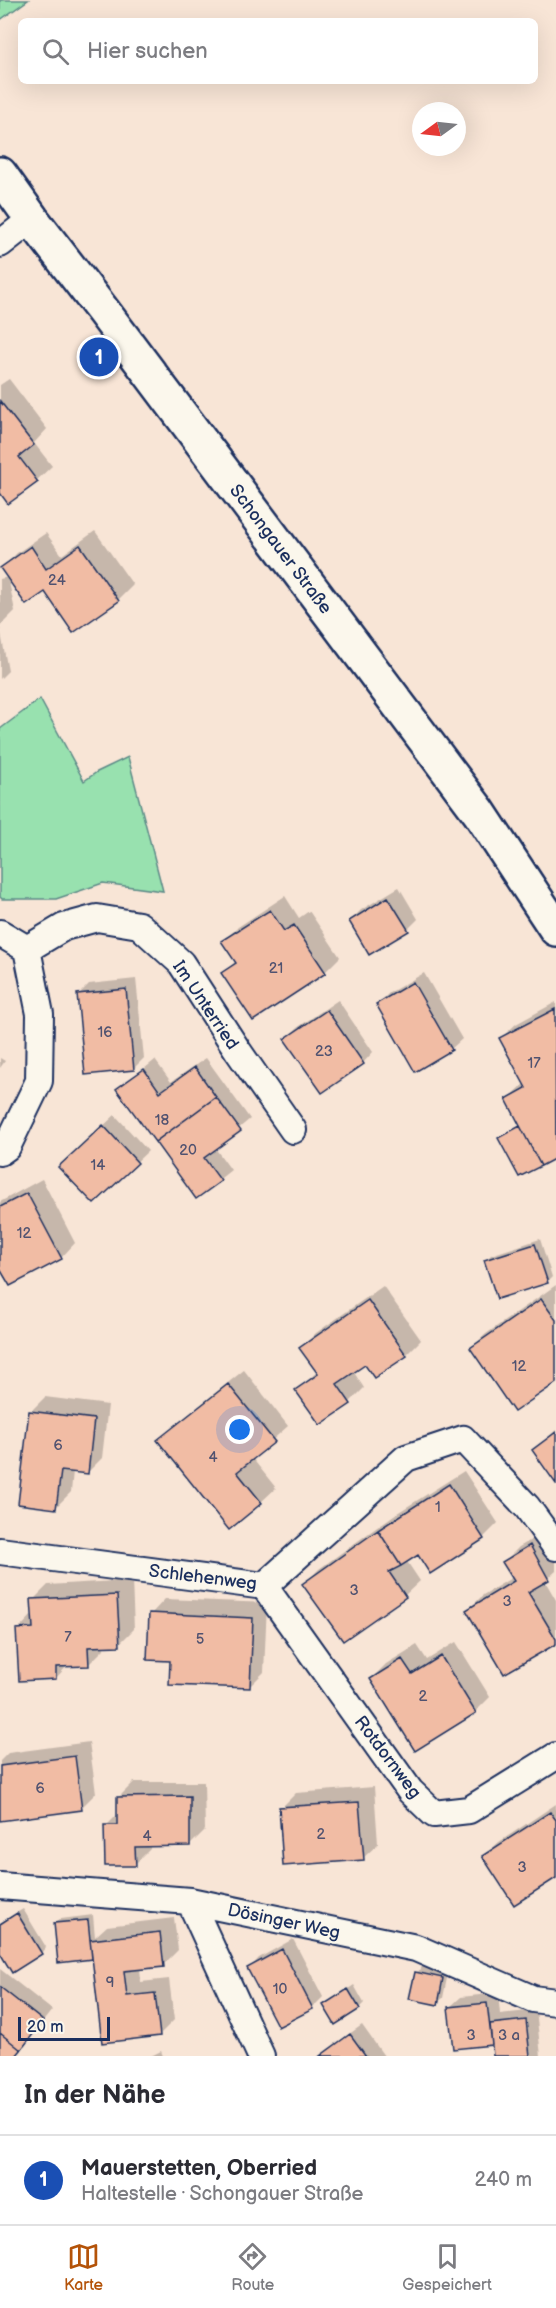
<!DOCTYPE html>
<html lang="de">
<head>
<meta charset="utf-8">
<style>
  :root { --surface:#fff; --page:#f2f2f3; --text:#2b2b33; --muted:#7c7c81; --line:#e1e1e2; --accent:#b45309 }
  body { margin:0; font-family:"Balsamiq Sans",sans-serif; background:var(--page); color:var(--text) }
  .compass { position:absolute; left:412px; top:102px; width:54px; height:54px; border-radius:50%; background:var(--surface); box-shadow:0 6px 24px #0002; rotate:255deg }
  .scale { position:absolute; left:18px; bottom:15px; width:92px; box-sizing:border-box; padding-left:6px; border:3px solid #1b2f5e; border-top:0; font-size:16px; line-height:21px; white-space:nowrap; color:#1b2f5e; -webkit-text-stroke:4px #fbf7ec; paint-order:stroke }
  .you { position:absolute; left:240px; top:1430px; width:21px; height:21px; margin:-15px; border:4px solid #fff; border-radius:50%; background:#1a73e8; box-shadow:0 0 0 9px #1a73e833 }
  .badge { display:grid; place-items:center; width:39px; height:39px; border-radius:50%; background:var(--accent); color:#fff; font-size:20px; font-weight:700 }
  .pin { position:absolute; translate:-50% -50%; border:3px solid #fff; box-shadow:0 2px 6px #0006 }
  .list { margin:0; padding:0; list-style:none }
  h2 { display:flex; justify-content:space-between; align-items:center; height:78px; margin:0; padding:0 24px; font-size:26px }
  h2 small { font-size:20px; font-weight:400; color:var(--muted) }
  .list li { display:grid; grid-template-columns:39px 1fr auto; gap:18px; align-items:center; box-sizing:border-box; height:90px; padding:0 24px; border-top:2px solid var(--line) }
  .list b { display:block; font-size:22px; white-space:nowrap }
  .list p { margin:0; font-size:20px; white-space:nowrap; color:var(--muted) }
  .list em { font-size:20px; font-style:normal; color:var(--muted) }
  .icon { flex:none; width:33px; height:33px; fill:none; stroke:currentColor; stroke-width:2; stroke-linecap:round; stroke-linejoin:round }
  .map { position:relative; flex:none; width:556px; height:2056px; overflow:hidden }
  .search { position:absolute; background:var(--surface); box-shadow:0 6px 24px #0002; left:18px; right:18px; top:18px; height:66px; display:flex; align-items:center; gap:15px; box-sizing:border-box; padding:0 21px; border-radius:9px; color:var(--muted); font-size:22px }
  .sheet { height:168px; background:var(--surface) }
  nav { display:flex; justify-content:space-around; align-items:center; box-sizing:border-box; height:84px; border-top:2px solid var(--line); background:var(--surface); font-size:16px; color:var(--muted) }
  nav a { display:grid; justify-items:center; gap:3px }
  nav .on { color:var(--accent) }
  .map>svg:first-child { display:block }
  .green { fill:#98e1af; stroke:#5a8886; stroke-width:1.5 }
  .shadow { fill:#0003 }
  .building { fill:#f1bca4; stroke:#1b2f5e; stroke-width:1.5 }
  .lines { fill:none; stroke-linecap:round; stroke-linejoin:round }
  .minor-casing { stroke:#1b2f5e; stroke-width:30 }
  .secondary-casing { stroke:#1b2f5e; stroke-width:38 }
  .minor { stroke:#fbf7ec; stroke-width:26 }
  .secondary { stroke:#fbf7ec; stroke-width:33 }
  .labels { text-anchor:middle; stroke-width:4.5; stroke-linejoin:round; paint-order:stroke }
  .number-label { font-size:15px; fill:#505270 }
  .street-label { font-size:18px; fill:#1b2f5e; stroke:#fbf7ec }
</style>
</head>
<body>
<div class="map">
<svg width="556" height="2056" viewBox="0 0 556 2056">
  <rect width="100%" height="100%" fill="#f8e5d6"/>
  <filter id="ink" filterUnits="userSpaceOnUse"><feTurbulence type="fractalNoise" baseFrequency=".0167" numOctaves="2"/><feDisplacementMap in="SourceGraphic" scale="12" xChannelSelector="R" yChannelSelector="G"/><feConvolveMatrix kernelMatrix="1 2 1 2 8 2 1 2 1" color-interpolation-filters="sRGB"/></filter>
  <g filter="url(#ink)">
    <path class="green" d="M 0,0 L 28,0 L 0,20 Z
      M 40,699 L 84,781 L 97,772 L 128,757 L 163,891 L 103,883 L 56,899 L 2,899 L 0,897 L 0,729 Z"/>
    <path class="shadow" d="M 9,379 L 47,429 L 34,443 L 52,466 L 37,480 L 9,502 L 0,491 L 0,385 Z
      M 95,531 L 133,585 L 118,600 L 74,630 L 45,590 L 2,568 L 17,553 L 46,533 L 62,555 Z
      M 8,577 L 15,611 L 0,626 L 0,579 Z
      M 0,628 L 8,671 L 0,679 Z
      M 399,887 L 418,919 L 408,929 L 350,921 L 361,910 Z
      M 285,896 L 299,918 L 309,911 L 340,957 L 325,972 L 223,973 L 236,961 L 223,942 L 238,927 Z
      M 424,973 L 462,1039 L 451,1049 L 378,1004 L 389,993 Z
      M 136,979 L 144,1058 L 133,1069 L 78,995 L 89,984 Z
      M 338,1000 L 373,1052 L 363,1063 L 286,1039 L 297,1028 Z
      M 556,1002 L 556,1156 L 519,1175 L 500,1138 L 521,1125 L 508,1099 L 525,1083 L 501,1038 L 516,1024 Z
      M 0,1058 L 5,1061 L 0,1068 Z
      M 206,1058 L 250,1119 L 215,1148 L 231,1170 L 197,1197 L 118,1090 L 155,1060 L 171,1082 Z
      M 115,1115 L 148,1151 L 94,1202 L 71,1156 Z
      M 42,1179 L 75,1243 L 61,1258 L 0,1267 L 0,1202 Z
      M 540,1239 L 552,1277 L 547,1282 L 486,1260 L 491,1255 Z
      M 556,1285 L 556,1381 L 471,1348 L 486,1334 Z
      M 383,1286 L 421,1340 L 406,1355 L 365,1363 L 353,1371 L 364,1388 L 350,1402 L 297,1390 L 318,1371 L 301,1348 L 316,1333 Z
      M 244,1370 L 288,1426 L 252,1458 L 276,1488 L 261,1502 L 159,1440 L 174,1426 Z
      M 45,1397 L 108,1405 L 102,1458 L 87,1473 L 73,1471 L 71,1492 L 56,1507 L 30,1412 Z
      M 556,1430 L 556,1481 L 534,1450 Z
      M 464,1471 L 498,1523 L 483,1538 L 418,1553 L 406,1560 L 420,1581 L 405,1595 L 343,1639 L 304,1584 L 319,1569 L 394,1515 Z
      M 545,1532 L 556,1551 L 556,1571 L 545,1581 L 556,1600 L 556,1642 L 468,1610 L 483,1595 L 513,1577 L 504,1562 L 519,1547 Z
      M 132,1580 L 134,1629 L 119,1644 L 103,1645 L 104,1649 L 89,1664 L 68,1665 L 56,1678 L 18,1630 L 32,1615 L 33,1600 L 48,1585 Z
      M 165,1599 L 267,1603 L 264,1672 L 249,1687 L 171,1660 L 151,1614 Z
      M 456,1642 L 490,1697 L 475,1712 L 371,1679 L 386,1664 L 417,1645 L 427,1660 Z
      M 89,1742 L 96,1793 L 81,1808 L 0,1814 L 0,1761 L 8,1753 Z
      M 134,1782 L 204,1782 L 205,1830 L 190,1845 L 150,1845 L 150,1849 L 135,1864 L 106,1826 L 119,1813 L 119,1797 Z
      M 374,1787 L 378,1844 L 363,1858 L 281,1808 L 296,1793 Z
      M 556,1804 L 556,1876 L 484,1856 L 499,1842 Z
      M 23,1909 L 46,1947 L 41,1953 L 0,1951 L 0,1923 Z
      M 93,1915 L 95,1937 L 107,1926 L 174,1918 L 178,1950 L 163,1965 L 140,1968 L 141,1982 L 169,1979 L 174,2020 L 159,2035 L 94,1956 L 92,1958 L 55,1924 L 61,1919 Z
      M 293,1939 L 323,1997 L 312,2008 L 249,1969 L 259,1958 Z
      M 422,1967 L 448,1973 L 443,1998 L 437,2003 L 416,1973 Z
      M 0,1969 L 52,2010 L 16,2056 L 0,2056 Z
      M 354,1985 L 364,2003 L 359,2008 L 325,2005 Z
      M 498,1993 L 500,2014 L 536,2010 L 541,2056 L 495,2056 L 493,2044 L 454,2048 L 450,2007 L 461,1997 Z
      M 362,2025 L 384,2056 L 319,2056 L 321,2054 Z
      M 161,2051 L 163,2056 L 151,2056 Z"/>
    <path class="building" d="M 0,401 L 34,445 L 19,457 L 38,482 L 8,504 L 0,493 Z
      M 80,545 L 119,601 L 73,633 L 45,592 L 26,605 L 0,568 L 31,546 L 46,569 Z
      M 388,897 L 409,931 L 369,955 L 349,921 Z
      M 270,910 L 284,931 L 294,925 L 326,973 L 253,1021 L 221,973 L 236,963 L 221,941 Z
      M 413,982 L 452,1050 L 415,1072 L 376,1004 Z
      M 126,989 L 134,1070 L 85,1075 L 77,994 Z
      M 555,1009 L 556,1158 L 541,1166 L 506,1099 L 526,1088 L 499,1038 Z
      M 327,1010 L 364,1064 L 322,1093 L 284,1039 Z
      M 195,1067 L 216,1097 L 155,1142 L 116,1089 L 144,1069 L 160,1092 Z
      M 216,1097 L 241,1131 L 204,1158 L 221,1181 L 196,1199 L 155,1142 Z
      M 103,1125 L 138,1163 L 94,1204 L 58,1167 Z
      M 520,1126 L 541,1166 L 519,1177 L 498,1138 Z
      M 27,1193 L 62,1259 L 10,1286 L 0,1269 L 0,1207 Z
      M 535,1244 L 548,1283 L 497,1299 L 484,1260 Z
      M 541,1299 L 556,1320 L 556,1383 L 514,1412 L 470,1348 Z
      M 368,1300 L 407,1356 L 374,1378 L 365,1365 L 337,1384 L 351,1404 L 320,1425 L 295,1390 L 318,1374 L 299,1348 Z
      M 228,1384 L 275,1442 L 237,1472 L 262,1503 L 229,1530 L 157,1440 Z
      M 29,1411 L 94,1419 L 88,1474 L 61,1471 L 56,1509 L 18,1504 Z
      M 556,1432 L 556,1484 L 532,1450 Z
      M 449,1484 L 484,1539 L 430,1574 L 418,1555 L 401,1566 L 378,1530 Z
      M 378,1530 L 401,1566 L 389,1572 L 406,1597 L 343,1641 L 302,1584 Z
      M 530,1545 L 549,1580 L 528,1592 L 556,1639 L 556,1644 L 504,1674 L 466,1610 L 514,1581 L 502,1562 Z
      M 117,1595 L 120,1646 L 88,1647 L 89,1666 L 56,1667 L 56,1679 L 19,1681 L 16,1629 L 33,1628 L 31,1599 Z
      M 149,1613 L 253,1618 L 250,1688 L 169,1685 L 170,1661 L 147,1660 Z
      M 441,1656 L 476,1713 L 415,1751 L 370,1679 L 402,1659 L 412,1674 Z
      M 75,1756 L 82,1810 L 0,1821 L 0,1766 Z
      M 190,1796 L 190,1846 L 135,1847 L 136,1866 L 105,1866 L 104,1825 L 117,1825 L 117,1797 Z
      M 359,1802 L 364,1860 L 283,1866 L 279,1807 Z
      M 550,1812 L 556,1820 L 556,1878 L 514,1905 L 482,1856 Z
      M 17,1913 L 42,1954 L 12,1973 L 0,1953 L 0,1924 Z
      M 88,1920 L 92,1959 L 58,1963 L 54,1923 Z
      M 160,1932 L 164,1967 L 124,1971 L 127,1996 L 155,1993 L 160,2036 L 102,2043 L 90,1940 Z
      M 282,1949 L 313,2009 L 278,2027 L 247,1968 Z
      M 415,1972 L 443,1978 L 438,2005 L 409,1999 Z
      M 0,1987 L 43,2021 L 21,2050 L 0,2033 Z
      M 348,1989 L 360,2009 L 335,2025 L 323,2005 Z
      M 487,2003 L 492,2045 L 453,2049 L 448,2007 Z
      M 526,2020 L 530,2056 L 493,2056 L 490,2024 Z
      M 0,2033 L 21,2050 L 16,2056 L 0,2056 Z
      M 350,2034 L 366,2056 L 320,2056 Z"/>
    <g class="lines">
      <g class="minor-casing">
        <path id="minor" d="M 0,244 L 32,219
          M 0,933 L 27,949 L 64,927 L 97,918 L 139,925 L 181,963 L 238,1051 L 293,1130
          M 0,1152 L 7,1147 L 39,1081 L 40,1014 L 27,949
          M 0,1551 L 264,1586 L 406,1458 L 463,1439 L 527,1507 L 556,1547
          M 264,1586 L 410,1791 L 434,1814 L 469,1810 L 556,1756
          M 0,1886 L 190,1901 L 416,1948 L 533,1999 L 556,2002
          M 190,1901 L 261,2056"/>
      </g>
      <g class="secondary-casing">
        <path id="secondary" d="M 0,174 L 32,219 L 103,311 L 479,812 L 556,929"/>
      </g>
      <use href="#minor" class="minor"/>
      <use href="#secondary" class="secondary"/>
    </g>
  </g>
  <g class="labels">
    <g class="number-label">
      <text x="57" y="585">24</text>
      <text x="276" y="973">21</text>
      <text x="105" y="1037">16</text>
      <text x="324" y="1056">23</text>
      <text x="534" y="1068">17</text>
      <text x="162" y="1125">18</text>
      <text x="188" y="1155">20</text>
      <text x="98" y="1170">14</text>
      <text x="24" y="1238">12</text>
      <text x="519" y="1371">12</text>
      <text x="58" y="1450">6</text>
      <text x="213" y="1462">4</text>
      <text x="438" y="1512">1</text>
      <text x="354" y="1595">3</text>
      <text x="507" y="1606">3</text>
      <text x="68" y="1642">7</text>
      <text x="200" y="1644">5</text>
      <text x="423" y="1701">2</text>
      <text x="40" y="1793">6</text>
      <text x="321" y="1839">2</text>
      <text x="147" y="1841">4</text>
      <text x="522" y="1872">3</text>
      <text x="110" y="1987">9</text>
      <text x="280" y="1994">10</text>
      <text x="471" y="2040">3</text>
      <text x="509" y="2040">3 a</text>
    </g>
    <g class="street-label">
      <text transform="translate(281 549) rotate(53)" y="6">Schongauer Straße</text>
      <text transform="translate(206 1005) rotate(56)" y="6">Im Unterried</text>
      <text transform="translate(203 1577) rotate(7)" y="6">Schlehenweg</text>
      <text transform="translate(388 1757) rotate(53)" y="6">Rotdornweg</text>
      <text transform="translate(284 1921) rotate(12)" y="6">Dösinger Weg</text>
    </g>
  </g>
</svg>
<svg class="compass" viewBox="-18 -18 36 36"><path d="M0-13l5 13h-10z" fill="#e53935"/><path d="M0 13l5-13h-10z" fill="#7c7c81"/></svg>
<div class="scale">20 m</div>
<div class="you"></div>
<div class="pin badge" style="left:99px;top:357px;background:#1a4fb4">1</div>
<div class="search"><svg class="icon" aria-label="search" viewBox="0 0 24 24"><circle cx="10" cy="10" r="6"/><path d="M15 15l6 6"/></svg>Hier suchen</div>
</div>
<section class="sheet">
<h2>In der Nähe<small></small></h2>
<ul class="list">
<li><span class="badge" style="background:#1a4fb4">1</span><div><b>Mauerstetten, Oberried</b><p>Haltestelle · Schongauer Straße</p></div><em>240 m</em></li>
</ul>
</section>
<nav>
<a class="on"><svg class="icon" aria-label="map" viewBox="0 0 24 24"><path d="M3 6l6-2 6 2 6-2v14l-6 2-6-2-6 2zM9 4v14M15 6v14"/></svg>Karte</a>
<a><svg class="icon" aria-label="directions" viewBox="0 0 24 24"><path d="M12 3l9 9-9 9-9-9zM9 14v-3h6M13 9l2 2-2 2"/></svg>Route</a>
<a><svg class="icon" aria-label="saved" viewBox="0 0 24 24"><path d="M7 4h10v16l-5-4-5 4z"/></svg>Gespeichert</a>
</nav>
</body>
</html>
